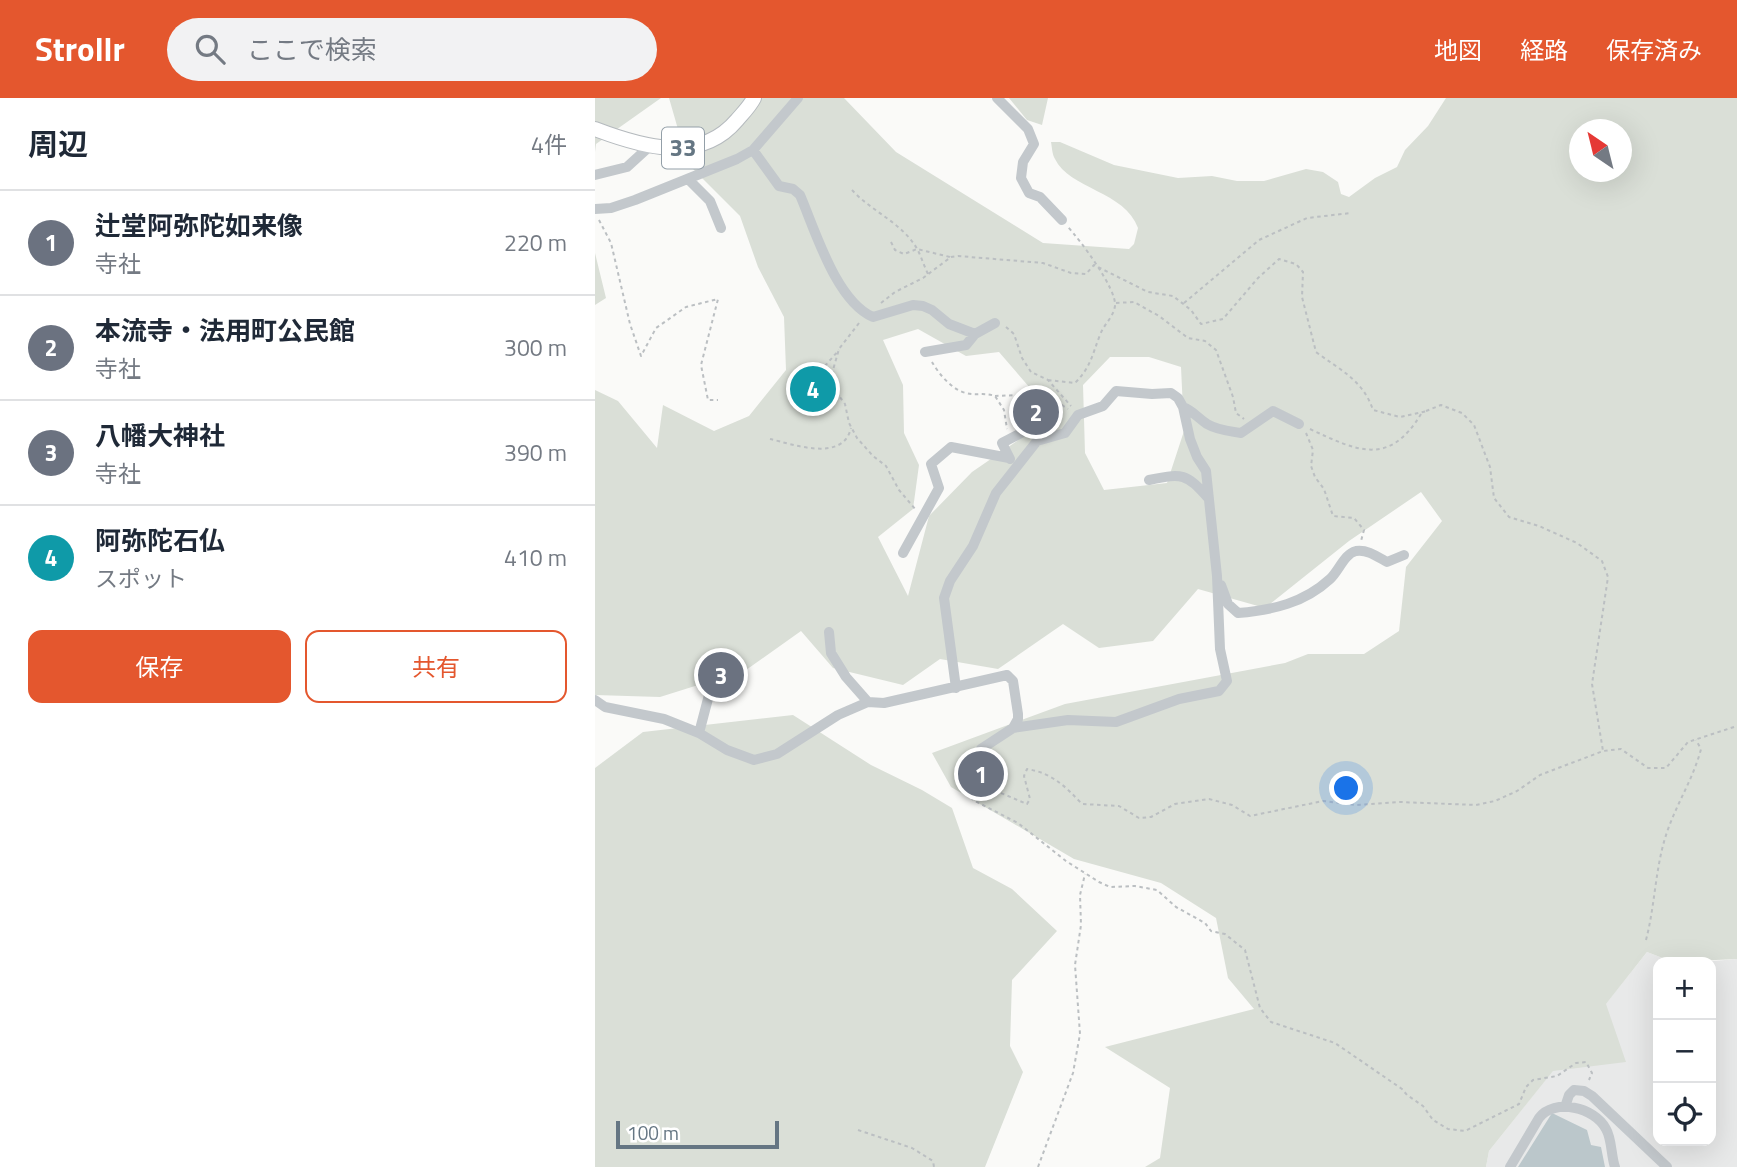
<!DOCTYPE html>
<html lang="ja">
<head>
<meta charset="utf-8">
<style>
  :root { --surface:#fff; --page:#f2f2f3; --text:#1f2937; --muted:#747a83; --line:#e0e1e3; --accent:#e4572e }
  body { margin:0; font-family:"Titillium Web","Noto Sans JP",sans-serif; background:var(--page); color:var(--text) }
  .controls { position:absolute; right:21px; bottom:21px; display:grid; overflow:hidden; border-radius:14px; box-shadow:0 7px 28px #0002 }
  .controls button { width:63px; height:63px; display:grid; place-items:center; padding:0; border:0; border-bottom:2px solid var(--line); background:var(--surface); color:var(--text); font:35px sans-serif }
  .compass { position:absolute; left:974px; top:21px; width:63px; height:63px; border-radius:50%; background:var(--surface); box-shadow:0 7px 28px #0002; rotate:325deg }
  .scale { position:absolute; left:21px; bottom:18px; width:163px; box-sizing:border-box; padding-left:7px; border:4px solid #657683; border-top:0; font-size:19px; line-height:24px; white-space:nowrap; color:#657683; -webkit-text-stroke:5px #fff; paint-order:stroke }
  .you { position:absolute; left:752px; top:691px; width:24px; height:24px; margin:-18px; border:5px solid #fff; border-radius:50%; background:#1a73e8; box-shadow:0 0 0 10px #1a73e833 }
  .badge { display:grid; place-items:center; width:46px; height:46px; border-radius:50%; background:var(--accent); color:#fff; font-size:23px; font-weight:700 }
  .pin { position:absolute; translate:-50% -50%; border:4px solid #fff; box-shadow:0 2px 7px #0006 }
  .list { margin:0; padding:0; list-style:none }
  h2 { display:flex; justify-content:space-between; align-items:center; height:91px; margin:0; padding:0 28px; font-size:30px }
  h2 small { font-size:23px; font-weight:400; color:var(--muted) }
  .list li { display:grid; grid-template-columns:46px 1fr auto; gap:21px; align-items:center; box-sizing:border-box; height:105px; padding:0 28px; border-top:2px solid var(--line) }
  .list b { display:block; font-size:26px; white-space:nowrap }
  .list p { margin:0; font-size:23px; white-space:nowrap; color:var(--muted) }
  .list em { font-size:23px; font-style:normal; color:var(--muted) }
  .actions { display:flex; gap:14px; padding:21px 28px }
  .actions a { flex:1; padding:16px 0; border:2px solid var(--accent); border-radius:14px; text-align:center; font-size:24px; color:var(--accent) }
  .actions .main { background:var(--accent); color:#fff }
  .icon { flex:none; width:38px; height:38px; fill:none; stroke:currentColor; stroke-width:2; stroke-linecap:round; stroke-linejoin:round }
  .map { position:relative; flex:none; width:1142px; height:1069px; overflow:hidden }
  header { display:flex; align-items:center; gap:42px; box-sizing:border-box; height:98px; padding:0 35px; background:var(--accent); color:#fff }
  header strong { font-size:33px }
  nav { display:flex; gap:38px; margin-inline-start:auto; font-size:24px }
  .search { width:490px; height:63px; background:var(--page); display:flex; align-items:center; gap:18px; box-sizing:border-box; padding:0 24px; border-radius:38px; color:var(--muted); font-size:26px }
  main { display:flex }
  aside { flex:1; background:var(--surface) }
  .map>svg:first-child { display:block }
  .built { fill:#e8e9e9 }
  .green { fill:#dadfd7; fill-rule:evenodd }
  .water { fill:#bbc7cb }
  .lines { fill:none; stroke-linecap:round; stroke-linejoin:round }
  .major-casing { stroke:#b5babe; stroke-width:16 }
  .path { stroke:#bbbfc2; stroke-width:2; stroke-dasharray:3.5 3.5; stroke-linecap:butt }
  .minor { stroke:#c3c8cc; stroke-width:10 }
  .major { stroke:#fff; stroke-width:14 }
  .labels { text-anchor:middle; stroke-width:7; stroke-linejoin:round; paint-order:stroke }
  .shield { fill:#fff; stroke:#939fa8; stroke-width:2 }
  .shield-label { font-size:24px; font-weight:bold; fill:#657683 }
</style>
</head>
<body>
<header>
<strong>Strollr</strong>
<div class="search"><svg class="icon" aria-label="search" viewBox="0 0 24 24"><circle cx="10" cy="10" r="6"/><path d="M15 15l6 6"/></svg>ここで検索</div>
<nav><a>地図</a><a>経路</a><a>保存済み</a></nav>
</header>
<main>
<aside>
<h2>周辺<small>4件</small></h2>
<ul class="list">
<li><span class="badge" style="background:#6b7280">1</span><div><b>辻堂阿弥陀如来像</b><p>寺社</p></div><em>220 m</em></li>
<li><span class="badge" style="background:#6b7280">2</span><div><b>本流寺・法用町公民館</b><p>寺社</p></div><em>300 m</em></li>
<li><span class="badge" style="background:#6b7280">3</span><div><b>八幡大神社</b><p>寺社</p></div><em>390 m</em></li>
<li><span class="badge" style="background:#0f9aa8">4</span><div><b>阿弥陀石仏</b><p>スポット</p></div><em>410 m</em></li>
</ul>
<div class="actions"><a class="main">保存</a><a>共有</a></div>
</aside>
<div class="map">
<svg width="1142" height="1069" viewBox="0 0 1142 1069">
  <rect width="100%" height="100%" fill="#fafaf8"/>
  <path class="built" d="M 1052,854 L 1078,864 L 1063,864 L 1063,1043 L 1116,1043 L 1116,864 L 1107,864 L 1142,861 L 1142,1069 L 891,1069 L 894,1053 Z"/>
  <path class="green" d="M 0,0 L 66,0 L 1,46 L 0,54 Z
    M 74,0 L 249,0 L 301,54 L 448,145 L 534,151 L 539,146 L 543,130 C 530,93 474,91 460,61 C 457,56 457,49 456,44 L 465,44 L 519,67 L 583,80 L 617,78 L 642,83 L 669,83 L 711,71 L 728,74 L 743,84 L 746,96 L 754,99 L 780,80 L 802,69 L 810,52 L 833,28 L 851,0 L 1142,0 L 1142,861 L 1078,864 L 1052,854 L 1011,906 L 1031,964 L 958,973 L 894,1053 L 891,1069 L 550,1069 L 565,1060 L 575,990 L 510,949 L 659,911 L 633,880 L 621,820 L 566,785 L 479,761 L 378,702 L 356,689 L 337,655 L 470,606 L 690,565 L 713,556 L 769,556 L 804,533 L 811,469 L 847,423 L 826,394 L 754,443 L 670,510 L 603,491 L 558,543 L 504,550 L 468,526 L 403,571 L 345,561 L 308,587 L 238,570 L 206,533 L 151,572 L 65,599 L 0,597 L 0,292 L 23,303 L 62,350 L 68,307 L 119,333 L 154,318 L 191,272 L 189,219 L 163,169 L 145,118 L 93,66 ZM 984,32 L 1026,32 L 1026,74 L 984,74 ZM 323,231 L 371,258 L 404,254 L 441,297 L 422,343 L 377,374 L 334,418 L 313,498 L 283,439 L 318,411 L 324,367 L 309,335 L 308,287 L 288,242 ZM 515,259 L 554,259 L 586,269 L 589,333 L 572,385 L 509,392 L 490,355 L 488,287 Z
    M 414,0 L 453,0 L 447,27 L 432,22 Z
    M 0,155 L 11,200 L 0,207 Z
    M 198,617 L 276,667 L 327,692 L 357,710 L 378,770 L 417,791 L 462,833 L 417,882 L 415,948 L 428,974 L 390,1069 L 0,1069 L 0,670 L 48,634 Z"/>
  <path class="water" d="M 957,1015 L 992,1032 L 996,1047 L 1006,1049 L 1010,1069 L 923,1069 Z"/>
  <g class="lines">
    <g class="major-casing">
      <path id="major" d="M 0,31 C 47,49 105,66 142,22 C 148,15 155,8 159,0"/>
    </g>
    <path class="path" d="M 257,92 C 275,112 303,123 319,146 C 325,154 328,166 333,176
      M 4,122 L 16,145 L 35,226 L 46,258 L 61,230 L 91,209 L 123,201 L 106,267 L 113,302 L 123,302
      M 296,144 L 300,152 L 309,156 L 322,151 L 355,159
      M 286,205 L 300,194 L 328,180 L 356,159 L 363,158 L 448,165 L 476,175 L 491,176 L 499,167 L 553,194 L 578,198 L 596,212 L 606,226 L 628,221 L 663,180 L 684,161 L 701,166 L 708,174 L 707,199 L 721,254 C 745,272 768,282 778,312 L 805,319 L 832,313
      M 521,205 L 539,204 L 564,218 L 593,240 L 610,243 L 621,252 L 638,299 L 641,315 L 649,321
      M 589,205 L 664,142 L 712,120 L 756,115
      M 264,225 L 244,251 L 238,272 L 239,291 L 250,306 L 254,325 L 262,340 L 278,358 L 291,368 L 304,392 L 321,412
      M 411,229 L 419,236 L 427,260 L 436,274 L 453,282 L 476,308
      M 337,264 C 344,276 357,292 371,295 C 381,298 388,294 400,298 L 409,312 L 412,331
      M 453,282 L 480,285 C 496,269 497,257 505,237 C 509,226 518,220 520,208 C 522,191 485,142 473,129
      M 220,294 L 229,269 L 244,252
      M 400,298 L 450,296 L 473,311
      M 831,313 L 846,307 L 867,315 L 879,327 L 895,369 L 899,400 L 914,419 L 944,428 L 982,445 L 1007,463 L 1013,479 L 997,586 L 1008,653
      M 715,331 C 762,353 794,369 826,316
      M 711,335 L 718,352 L 716,368 L 720,379 L 729,391 L 738,418 L 759,420 L 769,432 L 766,443
      M 175,341 C 197,346 248,365 256,330
      M 380,661 L 378,675 L 370,690 L 378,702 L 423,725 L 471,763 L 504,784 L 515,789 L 540,788 L 562,792 L 581,809 L 610,825 L 616,833 L 630,836 L 650,852 L 665,910 L 676,924 L 740,945 L 807,991 L 812,997 L 828,1008 L 838,1022 L 853,1031 L 870,1033 L 924,1006 L 931,989 L 938,982 L 962,978 L 981,965 L 991,964 L 997,975 L 994,982
      M 378,675 L 394,690 L 432,706 L 435,701 L 429,678 L 432,671 C 457,675 470,688 487,706 L 524,708 L 544,720 L 556,719 L 580,706 L 614,701 L 637,707 L 655,718 L 728,703 L 761,707 L 805,704 L 881,707 L 900,703 L 922,693 L 945,677 L 1008,653 L 1026,651 L 1053,670 L 1071,670 L 1093,644 L 1142,628
      M 1051,842 C 1061,804 1060,763 1075,726 C 1085,700 1099,678 1106,651 L 1101,642
      M 263,1032 L 317,1050 L 338,1063 L 339,1069
      M 443,1069 L 478,975 L 485,936 L 480,867 L 486,827 L 485,797 L 490,776"/>
    <path class="minor" d="M 402,0 L 433,31 L 439,46 L 428,64 L 426,80 L 434,95 L 445,99 L 467,122
      M 158,52 L 184,88 L 198,91 L 205,97 C 220,132 241,203 278,219 L 318,207 L 328,208 L 337,212 L 354,226 L 380,236 L 400,225
      M 0,77 L 32,69 L 55,48
      M 93,81 L 115,103 L 126,130
      M 0,111 L 16,110 L 40,102 L 142,61 L 158,52 L 203,0
      M 330,254 L 371,247 L 380,236
      M 588,309 C 598,313 603,320 612,326 C 622,332 634,333 646,335 L 678,313 L 704,326
      M 415,361 L 407,345 L 426,335
      M 554,382 C 588,375 591,375 614,401
      M 308,455 L 344,390 L 336,366 L 356,349 L 414,360
      M 626,487 L 633,506 L 643,515 C 678,512 709,505 735,481 C 744,473 749,456 761,453 C 772,451 783,459 792,464 L 809,457
      M 234,534 L 236,555 L 251,579 L 273,604
      M 361,590 L 349,500 L 355,483 L 378,448 L 401,395 L 442,343 L 470,335 L 483,317 L 508,308 L 521,293 L 557,296 L 576,295 L 583,300 L 588,309 L 595,341 L 602,359 L 611,373 L 622,478 L 625,551 L 632,583 L 624,593 L 584,601 L 521,624 L 473,622 L 418,630 L 386,651
      M 0,602 L 10,609 L 69,621 L 104,635 L 132,652 L 159,662 L 182,656 L 243,617 L 273,604 L 289,605 L 412,577 L 418,583 L 423,616 L 423,621 L 418,630
      M 104,635 L 119,578
      M 970,1009 L 974,997 L 979,992 L 989,993 L 997,998 L 1072,1069
      M 915,1069 L 944,1020 C 959,1000 1000,1009 1011,1031 C 1017,1041 1016,1058 1020,1069"/>
    <use href="#major" class="major"/>
  </g>
  <g class="labels">
    <rect class="shield" x="67" y="29.5" width="42" height="41" rx="5"/>
    <g class="shield-label">
      <text x="88" y="58">33</text>
    </g>
  </g>
</svg>
<div class="controls">
<button>+</button>
<button>−</button>
<button><svg class="icon" aria-label="locate" viewBox="0 0 24 24"><circle cx="12" cy="12" r="6"/><path d="M12 2v4M12 18v4M2 12h4M18 12h4"/></svg></button>
</div>
<svg class="compass" viewBox="-18 -18 36 36"><path d="M0-13l5 13h-10z" fill="#e53935"/><path d="M0 13l5-13h-10z" fill="#747a83"/></svg>
<div class="scale">100 m</div>
<div class="you"></div>
<div class="pin badge" style="left:386px;top:676px;background:#6b7280">1</div>
<div class="pin badge" style="left:441px;top:314px;background:#6b7280">2</div>
<div class="pin badge" style="left:126px;top:577px;background:#6b7280">3</div>
<div class="pin badge" style="left:218px;top:291px;background:#0f9aa8">4</div>
</div>
</main>
</body>
</html>
